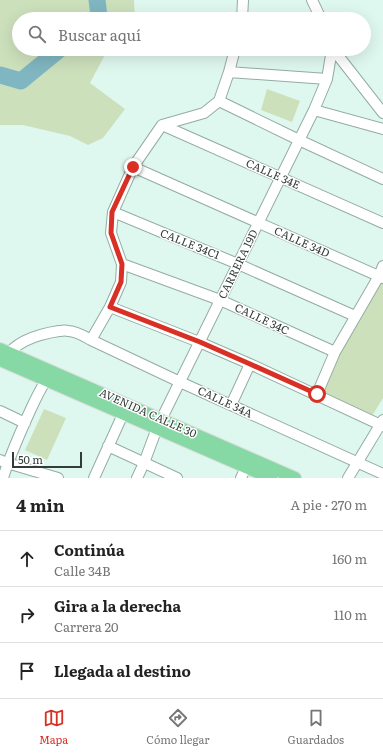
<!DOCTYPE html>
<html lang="es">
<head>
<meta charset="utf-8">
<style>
  :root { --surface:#fff; --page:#f6f6f6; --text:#222; --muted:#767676; --line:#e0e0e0; --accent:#d93025 }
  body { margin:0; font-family:Literata,serif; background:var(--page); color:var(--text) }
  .scale { position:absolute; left:12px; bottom:10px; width:70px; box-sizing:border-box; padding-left:4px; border:2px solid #323c38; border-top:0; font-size:11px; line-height:14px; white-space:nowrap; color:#323c38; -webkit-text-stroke:3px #fff; paint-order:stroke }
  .stop { position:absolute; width:12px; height:12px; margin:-9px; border:3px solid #d93025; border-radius:50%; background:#fff }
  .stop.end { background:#d93025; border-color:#fff; box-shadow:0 1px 4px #0008 }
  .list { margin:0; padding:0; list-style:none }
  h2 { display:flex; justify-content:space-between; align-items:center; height:52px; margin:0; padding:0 16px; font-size:17px }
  h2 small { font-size:13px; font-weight:400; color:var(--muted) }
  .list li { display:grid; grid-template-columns:26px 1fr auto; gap:12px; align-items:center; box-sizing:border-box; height:56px; padding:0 16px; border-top:1px solid var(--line) }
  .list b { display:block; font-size:15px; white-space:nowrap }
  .list p { margin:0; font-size:13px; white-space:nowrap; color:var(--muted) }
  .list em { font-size:13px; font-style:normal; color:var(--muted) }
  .icon { flex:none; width:22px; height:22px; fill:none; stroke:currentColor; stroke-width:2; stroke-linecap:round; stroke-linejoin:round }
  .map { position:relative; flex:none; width:383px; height:478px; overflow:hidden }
  .search { position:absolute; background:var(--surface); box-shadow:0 4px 16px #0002; left:12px; right:12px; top:12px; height:44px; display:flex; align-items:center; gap:10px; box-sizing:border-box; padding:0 14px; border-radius:22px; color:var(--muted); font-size:15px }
  .sheet { height:220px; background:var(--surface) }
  nav { display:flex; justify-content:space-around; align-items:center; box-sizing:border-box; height:56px; border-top:1px solid var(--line); background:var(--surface); font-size:11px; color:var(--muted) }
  nav a { display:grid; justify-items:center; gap:2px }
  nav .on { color:var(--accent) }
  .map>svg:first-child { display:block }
  .green { fill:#cde0bc }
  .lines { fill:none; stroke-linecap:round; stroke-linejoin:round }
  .river { stroke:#80b6c1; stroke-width:17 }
  .minor-casing { stroke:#94aca3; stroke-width:12 }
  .major-casing { stroke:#dadcdb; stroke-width:14 }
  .minor { stroke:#fff; stroke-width:10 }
  .major { stroke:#86d9a4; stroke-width:12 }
  .route { stroke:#d93025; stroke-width:5 }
  .labels { text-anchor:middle; stroke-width:3; stroke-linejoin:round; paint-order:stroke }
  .street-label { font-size:11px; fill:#323c38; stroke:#fff }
</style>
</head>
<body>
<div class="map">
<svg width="383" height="478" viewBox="0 0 383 478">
  <rect width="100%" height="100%" fill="#dff8ef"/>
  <path class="green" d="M 0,0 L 134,0 L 135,19 L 19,19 L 19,49 L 108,49 L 90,83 L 125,109 L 103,138 L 88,145 L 70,136 L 23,125 L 0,125 Z
    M 267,89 L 300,101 L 292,122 L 261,110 Z
    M 376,280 L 383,283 L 383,398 L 372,416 L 320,390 Z
    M 44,409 L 66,418 L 47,460 L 25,450 Z"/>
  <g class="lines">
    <path class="river" d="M 96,19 L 99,16 L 97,0
      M 0,75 L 21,81 L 60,49"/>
    <g class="minor-casing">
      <path id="minor" d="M 312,0 L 321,19
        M 242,19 L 243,0
        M 333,49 L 383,113
        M 229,72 L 327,79
        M 219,101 L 299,140 L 383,179
        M 314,110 L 383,129
        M 162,125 L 383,223
        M 133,167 L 383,278
        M 113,212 L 238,264 L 355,316
        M 122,264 L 220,300 L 335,352
        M 110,307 L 199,342 L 250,364 L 383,426
        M 91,340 L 110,307 L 121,282 L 122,264 L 111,233 L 113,212 L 133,167 L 162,125 L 204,113 L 219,101 L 229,72 L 235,49
        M 5,358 C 16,341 39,334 59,331 C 62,331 65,330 68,331 C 76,331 84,336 91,340 L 180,382 L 383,474
        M 317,394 L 335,352 L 379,276 L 383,266
        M 231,405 L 250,364
        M 0,411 L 25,423
        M 108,446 L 177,478
        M 0,460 L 7,463 L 58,478
        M 3,478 C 10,455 20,433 30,411 C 35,400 40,390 46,380
        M 94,478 L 123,414
        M 137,478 L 144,463 L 157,428 L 314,110 L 327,79 L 332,49
        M 241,478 L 246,467
        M 348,478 L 383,420"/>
    </g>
    <g class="major-casing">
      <path id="major" d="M 0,349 L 295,478
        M 0,360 L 271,478"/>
    </g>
    <use href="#minor" class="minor"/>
    <use href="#major" class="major"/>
  </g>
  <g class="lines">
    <path class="route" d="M 133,167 L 112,212 L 111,233 L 122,264 L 121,282 L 110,307 L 200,342 L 250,364 L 317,394"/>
  </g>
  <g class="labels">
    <g class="street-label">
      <text transform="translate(273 174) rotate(24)" y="4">CALLE 34E</text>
      <text transform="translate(302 242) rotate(24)" y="4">CALLE 34D</text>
      <text transform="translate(190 244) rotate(22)" y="4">CALLE 34C1</text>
      <text transform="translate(238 264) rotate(-64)" y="4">CARRERA 19D</text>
      <text transform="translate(262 319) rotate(25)" y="4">CALLE 34C</text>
      <text transform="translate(225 402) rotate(25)" y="4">CALLE 34A</text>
      <text transform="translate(148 413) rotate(24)" y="4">AVENIDA CALLE 30</text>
    </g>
  </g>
</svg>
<div class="scale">50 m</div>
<div class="stop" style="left:317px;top:394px"></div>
<div class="stop end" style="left:133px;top:167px"></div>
<div class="search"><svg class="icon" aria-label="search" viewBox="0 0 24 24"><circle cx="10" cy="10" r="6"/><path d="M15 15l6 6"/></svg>Buscar aquí</div>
</div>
<section class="sheet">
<h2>4 min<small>A pie · 270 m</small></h2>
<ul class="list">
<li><svg class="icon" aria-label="ahead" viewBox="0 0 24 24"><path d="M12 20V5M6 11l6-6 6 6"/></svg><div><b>Continúa</b><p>Calle 34B</p></div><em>160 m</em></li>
<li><svg class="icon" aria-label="right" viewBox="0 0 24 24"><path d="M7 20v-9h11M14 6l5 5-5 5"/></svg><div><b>Gira a la derecha</b><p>Carrera 20</p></div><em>110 m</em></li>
<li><svg class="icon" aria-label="arrive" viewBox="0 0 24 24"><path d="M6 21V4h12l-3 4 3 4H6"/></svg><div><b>Llegada al destino</b></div></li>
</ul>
</section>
<nav>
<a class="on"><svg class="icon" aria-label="map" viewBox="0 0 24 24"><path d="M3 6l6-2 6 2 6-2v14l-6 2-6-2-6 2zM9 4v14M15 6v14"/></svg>Mapa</a>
<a><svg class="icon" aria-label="directions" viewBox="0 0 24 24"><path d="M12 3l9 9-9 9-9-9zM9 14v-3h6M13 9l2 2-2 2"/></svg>Cómo llegar</a>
<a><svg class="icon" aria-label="saved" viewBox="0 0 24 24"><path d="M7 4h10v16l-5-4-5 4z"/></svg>Guardados</a>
</nav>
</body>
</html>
